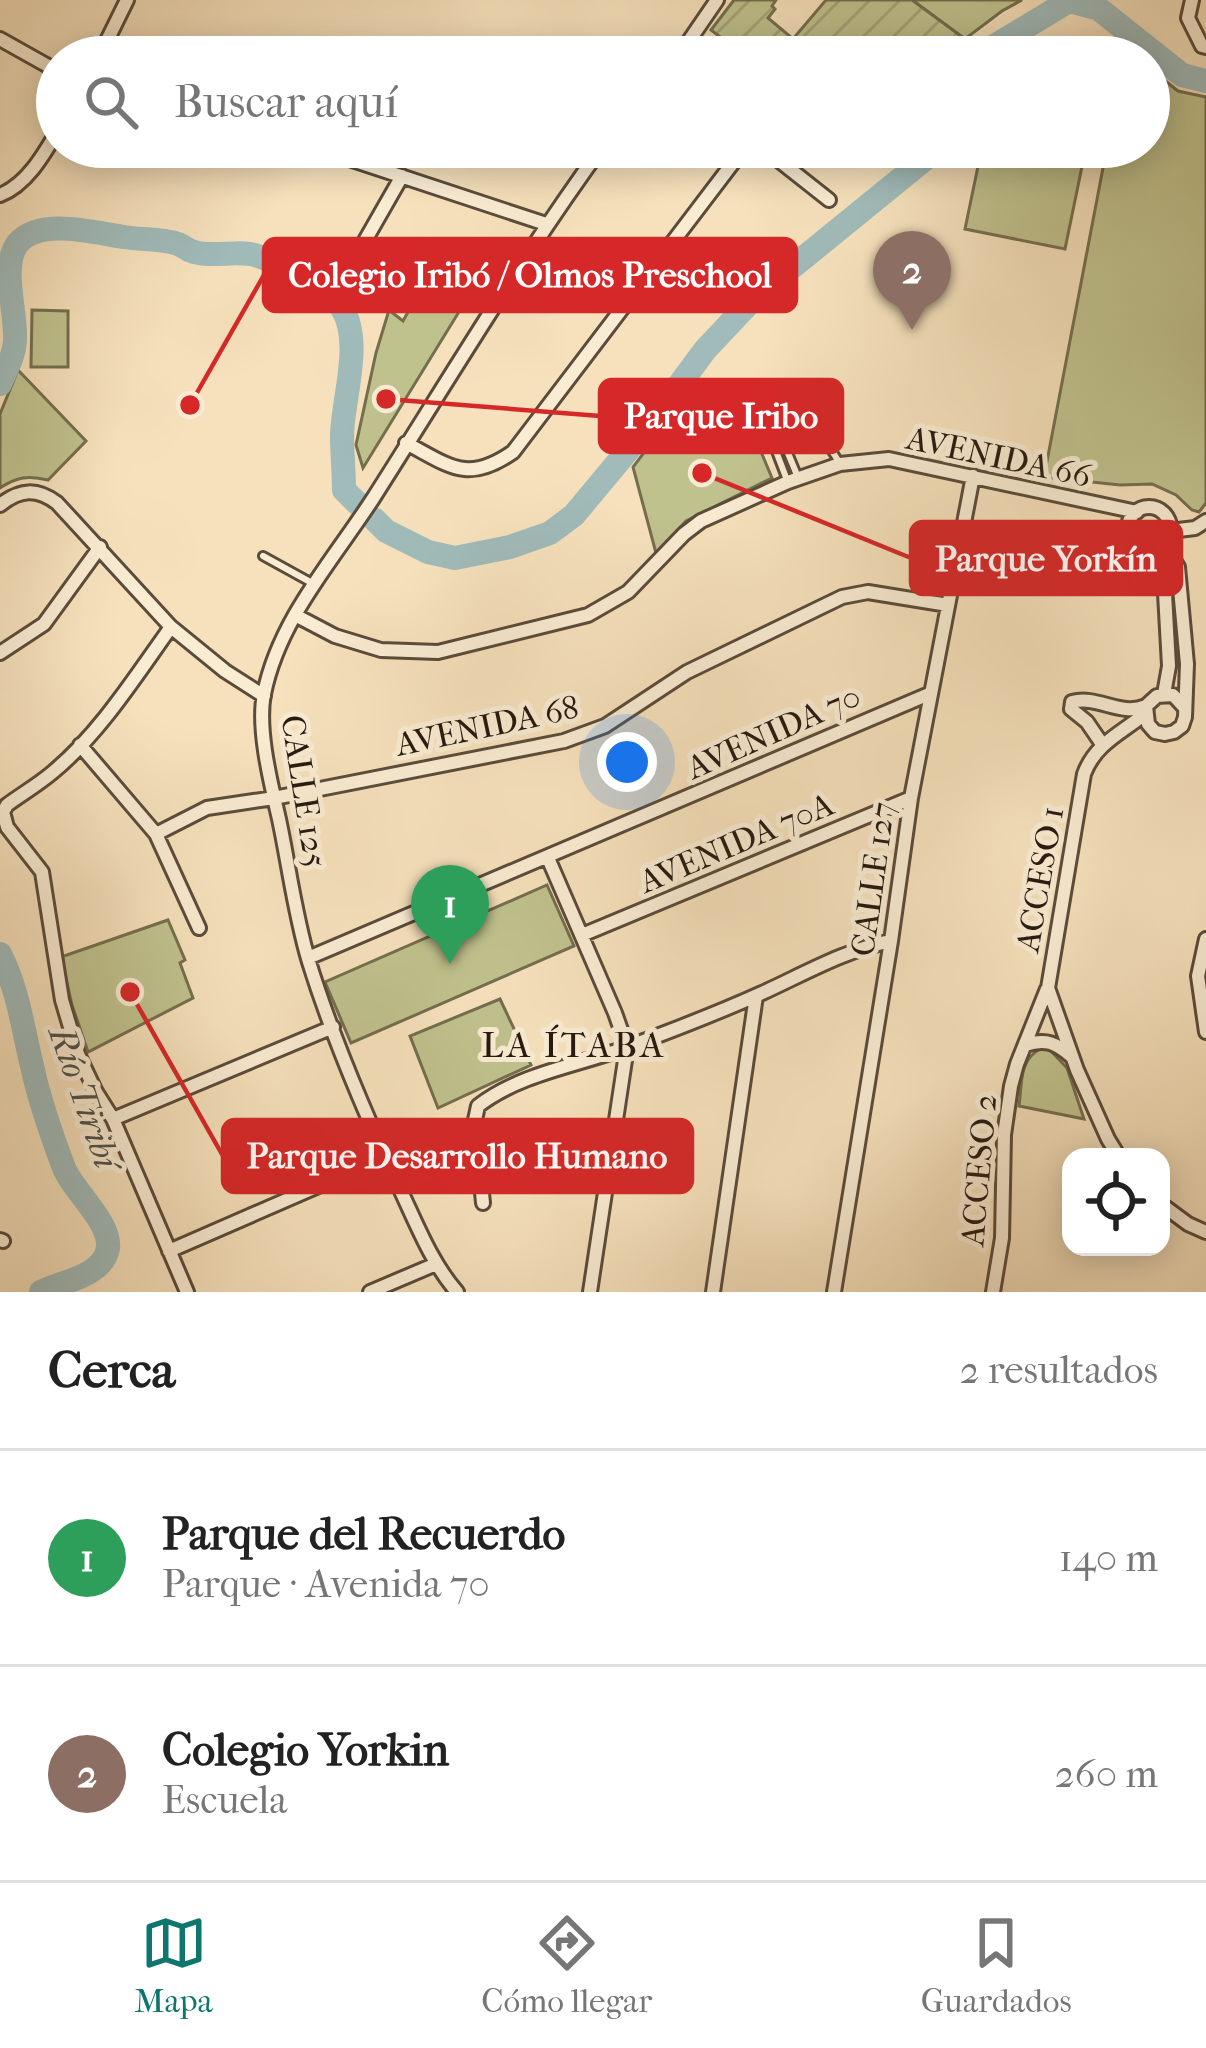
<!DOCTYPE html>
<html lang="es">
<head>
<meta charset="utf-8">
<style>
  :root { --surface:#fff; --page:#f6f6f6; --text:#222; --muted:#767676; --line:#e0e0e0; --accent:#0f766e }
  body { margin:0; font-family:"IM FELL French Canon",serif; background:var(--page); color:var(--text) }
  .controls { position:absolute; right:36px; bottom:36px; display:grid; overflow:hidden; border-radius:24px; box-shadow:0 6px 30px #0003 }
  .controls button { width:108px; height:108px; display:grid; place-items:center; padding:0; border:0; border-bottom:3px solid var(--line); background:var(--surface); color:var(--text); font:60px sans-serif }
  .you { position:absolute; left:627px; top:762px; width:42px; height:42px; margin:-30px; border:9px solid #fff; border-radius:50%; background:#1a73e8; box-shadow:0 0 0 18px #1a73e833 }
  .badge { display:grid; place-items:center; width:78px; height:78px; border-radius:50%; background:var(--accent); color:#fff; font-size:39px; font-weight:700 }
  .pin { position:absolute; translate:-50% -99px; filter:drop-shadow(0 3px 6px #0008) }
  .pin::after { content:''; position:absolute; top:63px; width:42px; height:36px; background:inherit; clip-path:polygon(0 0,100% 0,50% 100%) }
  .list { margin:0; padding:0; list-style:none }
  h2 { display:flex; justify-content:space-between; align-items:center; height:156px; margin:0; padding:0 48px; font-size:51px }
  h2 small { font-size:39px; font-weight:400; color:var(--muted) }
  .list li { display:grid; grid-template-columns:78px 1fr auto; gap:36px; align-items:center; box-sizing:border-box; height:216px; padding:0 48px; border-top:3px solid var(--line) }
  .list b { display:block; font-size:45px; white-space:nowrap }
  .list p { margin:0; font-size:39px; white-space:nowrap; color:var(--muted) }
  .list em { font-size:39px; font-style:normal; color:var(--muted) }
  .icon { flex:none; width:66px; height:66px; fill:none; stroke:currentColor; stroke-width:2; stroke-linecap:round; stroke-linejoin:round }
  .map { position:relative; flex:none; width:1206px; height:1292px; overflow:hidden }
  .search { position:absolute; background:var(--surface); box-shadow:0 6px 30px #0003; left:36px; right:36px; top:36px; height:132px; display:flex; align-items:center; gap:30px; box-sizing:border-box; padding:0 42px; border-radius:66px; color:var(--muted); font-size:45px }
  .sheet { height:588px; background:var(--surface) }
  nav { display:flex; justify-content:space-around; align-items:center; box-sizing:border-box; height:168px; border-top:3px solid var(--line); background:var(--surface); font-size:33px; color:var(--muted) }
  nav a { display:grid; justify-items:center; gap:6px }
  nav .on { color:var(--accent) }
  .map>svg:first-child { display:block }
  .green { fill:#c0c28e; stroke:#746e4e; stroke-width:3 }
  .garden { fill:url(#garden-furrows); stroke:#746e4e; stroke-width:3 }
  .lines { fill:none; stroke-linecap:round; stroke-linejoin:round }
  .river { stroke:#a0bbba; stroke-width:24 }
  .lane-casing { stroke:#5b4b3a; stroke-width:12 }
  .street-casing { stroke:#5b4b3a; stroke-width:18 }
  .lane { stroke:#f9ecd3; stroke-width:6 }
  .street { stroke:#f9ecd3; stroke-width:12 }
  .labels { text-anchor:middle; stroke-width:10; stroke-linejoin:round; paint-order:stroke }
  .street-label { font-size:33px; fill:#27190f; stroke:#f9ecd3 }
  .neighbourhood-label { font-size:36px; letter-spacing:3px; fill:#27190f; stroke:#f9ecd3 }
  .water-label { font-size:36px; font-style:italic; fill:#51524b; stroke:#f9ecd3 }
  .leader { fill:none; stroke:#d62828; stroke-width:4.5 }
  .callout-dot { fill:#d62828; stroke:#f9ecd3; stroke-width:4.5 }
  .callout { fill:#d62828; stroke:#d62828; stroke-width:4.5 }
  .callout-label { font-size:36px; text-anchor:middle; font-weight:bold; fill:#fff }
</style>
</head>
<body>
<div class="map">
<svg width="1206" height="1292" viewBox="0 0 1206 1292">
  <defs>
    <pattern id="garden-furrows" width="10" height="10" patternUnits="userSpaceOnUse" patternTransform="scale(3)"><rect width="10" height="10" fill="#c0c28e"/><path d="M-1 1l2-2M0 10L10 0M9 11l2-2" fill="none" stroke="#a5a679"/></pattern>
  </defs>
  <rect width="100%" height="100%" fill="#f6e1bc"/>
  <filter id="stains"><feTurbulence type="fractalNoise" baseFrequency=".00167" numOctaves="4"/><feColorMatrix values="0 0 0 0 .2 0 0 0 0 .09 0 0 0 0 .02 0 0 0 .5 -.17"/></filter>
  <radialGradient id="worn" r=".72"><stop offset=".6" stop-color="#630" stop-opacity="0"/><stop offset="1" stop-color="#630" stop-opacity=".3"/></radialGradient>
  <path class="green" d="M 912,0 L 1022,0 L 1002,11 L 965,39 Z
    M 1149,68 L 1178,91 L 1206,97 L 1206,503 L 1199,512 L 1192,510 L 1176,495 L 1152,484 L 1120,485 L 1044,477 L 1107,147 L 1149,147 Z
    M 982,147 L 1086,147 L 1065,249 L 965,229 Z
    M 427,278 L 465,302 L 363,468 L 356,445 L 376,353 L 389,310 L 403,321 Z
    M 32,310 L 68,311 L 68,367 L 31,367 Z
    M 18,370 L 86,441 L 48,480 C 28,475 17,477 0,488 L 0,414 Z
    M 687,396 L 743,409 L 772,478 L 686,521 L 656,553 L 633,467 Z
    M 547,885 L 574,946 L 351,1043 L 325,982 Z
    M 168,920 L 185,960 L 180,963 L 193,998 L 88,1052 L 72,1005 L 61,957 Z
    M 500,999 L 531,1065 L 438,1108 L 410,1036 Z
    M 1040,1049 L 1049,1049 L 1067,1068 L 1084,1119 L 1019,1106 C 1022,1084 1019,1060 1040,1049 Z"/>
  <path class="garden" d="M 734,0 L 776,0 L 772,6 L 775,9 L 768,18 L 793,39 L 826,0 L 912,0 L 965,39 L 930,47 L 922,57 L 746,57 L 711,30 Z"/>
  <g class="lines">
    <path class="river" d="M 976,57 L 1069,1 L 1099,9 L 1182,75 L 1206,81
      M 0,384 C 6,370 14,357 15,341 C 17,313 0,266 18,243 C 40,217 96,233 124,237 C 141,240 162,238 178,244 C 188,248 184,249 194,252 C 215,258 238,249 258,256 C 288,267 324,280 342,308 C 363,342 343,397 342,435 C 342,453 344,472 344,490 L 357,503
      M 374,519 L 386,531 L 428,552 L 455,558 L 510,547 L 550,533 L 574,515 L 654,419 L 705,350 L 753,299 L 930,155 L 931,147
      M 0,954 C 19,991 23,1031 33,1070 C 40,1103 52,1136 64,1168 C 73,1191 111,1222 108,1248 C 103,1277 62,1281 41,1292"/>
    <g class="lane-casing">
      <path id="lane" d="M 364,242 L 409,272
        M 763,392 L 797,475
        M 756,399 L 787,480
        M 780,434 C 814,430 824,435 840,464
        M 263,556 L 312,583"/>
    </g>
    <g class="street-casing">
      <path id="street" d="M 1192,0 L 1188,18 L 1202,46 L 1206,47
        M 0,39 L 57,71
        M 99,57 L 127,0
        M 678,57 L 717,0
        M 211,147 L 340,156 L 546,224
        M 762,147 L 829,200
        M 0,195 C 26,185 43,156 57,132
        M 350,267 L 402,176
        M 406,443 C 450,466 467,484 513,452 L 745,147
        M 0,505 C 20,489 37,488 57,503 L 171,627 L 225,671 L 264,696
        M1128 528a21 21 0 1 1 42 0a21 21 0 1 1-42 0Z
        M 1170,531 L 1195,528 L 1206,521
        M 1164,544 L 1178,567 L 1187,664 L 1185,717 L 1182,726 L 1174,732 L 1165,734 L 1155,732 L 1148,724 L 1146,706 L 1157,696 L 1173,695 L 1184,707
        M 1142,548 L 1159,561 L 1164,575 L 1169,666 L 1164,694
        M 295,615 L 335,636 L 381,650 L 438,652 L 588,615 L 628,592 L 684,534 L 701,521 L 788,482 L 840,464 L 889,459 L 1137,512
        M 0,653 L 44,624 L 100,547
        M 1102,744 L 1087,722 L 1071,709 L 1072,702 C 1098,695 1120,717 1146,706
        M 80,745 L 156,834 L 199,928
        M 3,812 L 7,827 L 42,872 L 62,1000 L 78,1054 L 96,1092 L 113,1119 L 187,1292
        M 3,812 L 7,805 C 22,794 39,784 53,772 C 100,733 135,677 171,627
        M 156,834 L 207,808 L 274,798 L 564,741 L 605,726 L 687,672 L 842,597 L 868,592 L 948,605
        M 548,858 L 615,1013 L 627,1047 L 590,1292
        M 582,935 L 911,798
        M 1206,939 L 1198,976 L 1206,1032
        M 308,958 L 929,694
        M 1025,1045 C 1046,1038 1056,1043 1072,1057
        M 113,1119 L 333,1027
        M 1119,1157 L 1108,1139 L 1077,1070 L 1048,988 L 1084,774 C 1095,744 1121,733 1145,714
        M 483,1203 L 475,1120 L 478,1106 C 522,1072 582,1065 633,1045 C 676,1029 720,1012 762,993 C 804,974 845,950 891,941
        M 1161,1204 L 1188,1224 L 1206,1232
        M 0,1240 L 3,1241
        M 169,1251 L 385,1157
        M 370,1292 L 436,1264
        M 457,1292 C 431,1262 417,1225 400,1189 C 366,1116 333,1039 309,962 C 295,916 289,866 279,819 C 271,784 257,729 264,694 C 279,619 334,559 374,497 C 449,379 520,260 602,147
        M 713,1292 L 756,996
        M 834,1292 L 891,941 L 911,798 L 973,476
        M 993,1292 L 1002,1238 L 1004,1135 L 1011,1086 L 1017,1064 L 1047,989"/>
    </g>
    <use href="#lane" class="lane"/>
    <use href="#street" class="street"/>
  </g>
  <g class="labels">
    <g class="street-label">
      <text transform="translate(999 456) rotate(12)" y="12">AVENIDA 66</text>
      <text transform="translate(487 725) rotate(-12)" y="12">AVENIDA 68</text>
      <text transform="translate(773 731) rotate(-24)" y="12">AVENIDA 70</text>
      <text transform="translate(305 791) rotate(81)" y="12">CALLE 125</text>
      <text transform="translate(736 842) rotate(-23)" y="12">AVENIDA 70A</text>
      <text transform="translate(872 879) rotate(-82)" y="12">CALLE 127</text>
      <text transform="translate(1039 879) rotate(-80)" y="12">ACCESO 1</text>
      <text transform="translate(978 1170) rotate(-85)" y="12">ACCESO 2</text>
    </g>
    <g class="neighbourhood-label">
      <text x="574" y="1057">LA ÍTABA</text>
    </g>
    <g class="water-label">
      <text transform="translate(85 1097) rotate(71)" y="13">Río Tiribí</text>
    </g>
  </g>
  <path class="leader" d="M190 405L264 275M386 399L600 416M702 473L911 558M130 992L223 1156"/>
  <g class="callout-dot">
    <circle cx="190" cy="405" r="12"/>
    <circle cx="386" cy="399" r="12"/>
    <circle cx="702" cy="473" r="12"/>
    <circle cx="130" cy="992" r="12"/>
  </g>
  <g class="callout">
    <rect x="264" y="239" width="532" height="72" rx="12"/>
    <rect x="600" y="380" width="242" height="72" rx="12"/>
    <rect x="911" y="522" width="270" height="72" rx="12"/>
    <rect x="223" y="1120" width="469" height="72" rx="12"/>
  </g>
  <g class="callout-label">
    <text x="530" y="287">Colegio Iribó / Olmos Preschool</text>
    <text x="721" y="428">Parque Iribo</text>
    <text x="1046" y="571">Parque Yorkín</text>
    <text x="457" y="1168">Parque Desarrollo Humano</text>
  </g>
  <rect width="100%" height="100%" filter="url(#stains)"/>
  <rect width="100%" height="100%" fill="url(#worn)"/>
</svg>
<div class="controls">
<button><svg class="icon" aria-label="locate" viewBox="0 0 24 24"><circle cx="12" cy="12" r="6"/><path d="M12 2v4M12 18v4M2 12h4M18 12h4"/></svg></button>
</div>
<div class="you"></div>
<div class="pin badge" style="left:450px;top:964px;background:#2e9e5b">1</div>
<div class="pin badge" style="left:912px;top:330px;background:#8d6e63">2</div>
<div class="search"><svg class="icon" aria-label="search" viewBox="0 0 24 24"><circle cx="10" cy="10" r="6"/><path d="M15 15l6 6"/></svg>Buscar aquí</div>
</div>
<section class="sheet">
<h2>Cerca<small>2 resultados</small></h2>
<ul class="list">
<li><span class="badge" style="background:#2e9e5b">1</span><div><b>Parque del Recuerdo</b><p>Parque · Avenida 70</p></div><em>140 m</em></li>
<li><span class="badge" style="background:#8d6e63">2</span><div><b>Colegio Yorkin</b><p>Escuela</p></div><em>260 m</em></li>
</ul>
</section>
<nav>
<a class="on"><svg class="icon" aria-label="map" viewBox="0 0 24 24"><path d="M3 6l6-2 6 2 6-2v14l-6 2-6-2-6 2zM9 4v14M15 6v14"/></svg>Mapa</a>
<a><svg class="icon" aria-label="directions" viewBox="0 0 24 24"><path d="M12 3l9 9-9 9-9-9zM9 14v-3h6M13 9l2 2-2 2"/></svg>Cómo llegar</a>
<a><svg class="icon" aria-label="saved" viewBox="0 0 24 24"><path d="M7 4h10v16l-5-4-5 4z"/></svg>Guardados</a>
</nav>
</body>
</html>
